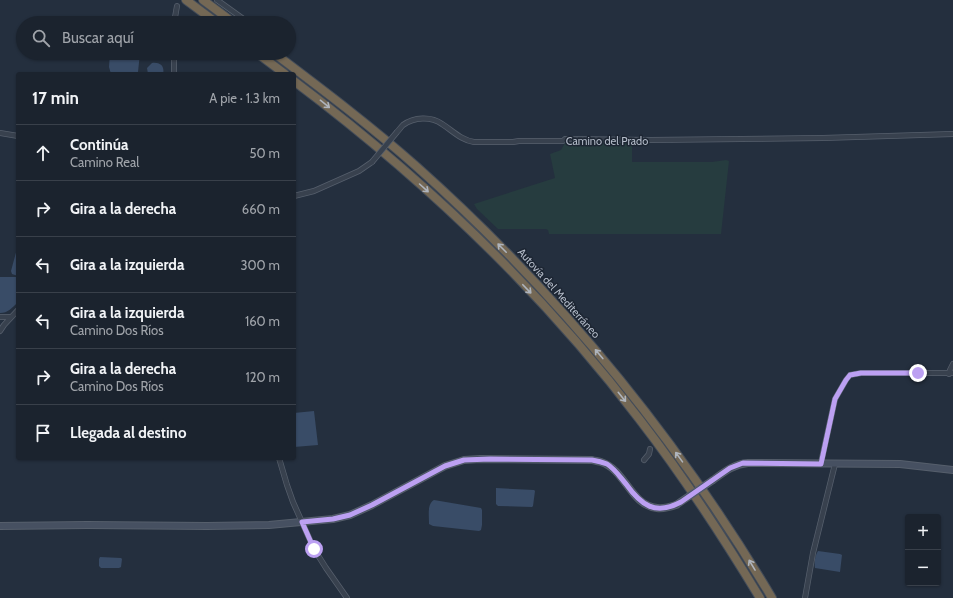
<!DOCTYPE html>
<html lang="es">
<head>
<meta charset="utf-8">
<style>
  :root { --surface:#1b232e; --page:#242b36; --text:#f1f3f6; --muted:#a0a4aa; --line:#39404a }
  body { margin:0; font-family:Cabin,sans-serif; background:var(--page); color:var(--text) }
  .controls { position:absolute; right:12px; bottom:12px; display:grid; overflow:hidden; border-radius:4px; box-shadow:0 1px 3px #0004 }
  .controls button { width:36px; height:36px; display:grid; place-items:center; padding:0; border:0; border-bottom:1px solid var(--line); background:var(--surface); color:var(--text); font:20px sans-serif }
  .stop { position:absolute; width:12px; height:12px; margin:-9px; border:3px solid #bca0f2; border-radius:50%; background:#fff }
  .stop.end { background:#bca0f2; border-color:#fff; box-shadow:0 1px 4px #0008 }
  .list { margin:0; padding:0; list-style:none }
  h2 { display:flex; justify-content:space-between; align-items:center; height:52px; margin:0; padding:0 16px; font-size:17px }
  h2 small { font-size:13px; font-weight:400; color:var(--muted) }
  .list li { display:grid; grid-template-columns:26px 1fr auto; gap:12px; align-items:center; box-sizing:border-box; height:56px; padding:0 16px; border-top:1px solid var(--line) }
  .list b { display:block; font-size:15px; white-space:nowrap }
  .list p { margin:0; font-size:13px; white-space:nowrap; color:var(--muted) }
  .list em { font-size:13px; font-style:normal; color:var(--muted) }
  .icon { flex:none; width:22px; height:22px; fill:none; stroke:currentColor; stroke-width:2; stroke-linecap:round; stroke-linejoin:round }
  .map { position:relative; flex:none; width:953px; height:598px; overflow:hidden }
  .search { position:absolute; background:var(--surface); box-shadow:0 1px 3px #0004; left:16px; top:16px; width:280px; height:44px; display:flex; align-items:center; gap:10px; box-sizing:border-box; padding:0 14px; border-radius:22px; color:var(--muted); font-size:15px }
  .panel { position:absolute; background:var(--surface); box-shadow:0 1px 3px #0004; left:16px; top:72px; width:280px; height:388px; border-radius:4px }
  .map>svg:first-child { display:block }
  .green { fill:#263c3f }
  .water { fill:#394c67 }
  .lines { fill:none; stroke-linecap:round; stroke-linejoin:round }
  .minor-casing { stroke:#565f6c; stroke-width:6 }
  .secondary-casing { stroke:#565f6c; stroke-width:8 }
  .motorway-casing { stroke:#434c59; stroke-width:10 }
  .minor { stroke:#38414e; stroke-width:4.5 }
  .secondary { stroke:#465061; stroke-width:6 }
  .motorway { stroke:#746855; stroke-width:8 }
  .minor-bridge-casing { stroke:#565f6c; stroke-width:6; stroke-linecap:butt }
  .secondary-bridge-casing { stroke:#565f6c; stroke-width:8; stroke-linecap:butt }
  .minor-bridge { stroke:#38414e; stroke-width:4.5 }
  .secondary-bridge { stroke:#465061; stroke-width:6 }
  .oneway { stroke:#aeb4bd }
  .route { stroke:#bca0f2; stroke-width:5 }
  .labels { text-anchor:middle; stroke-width:3; stroke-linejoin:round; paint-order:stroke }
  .street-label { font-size:11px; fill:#b4bcc9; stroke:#1d2633 }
</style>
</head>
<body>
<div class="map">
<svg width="953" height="598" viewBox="0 0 953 598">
  <rect width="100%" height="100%" fill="#242f3e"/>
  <path class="green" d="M 612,142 L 632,143 L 632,162 L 712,162 L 726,160 L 729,161 L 721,234 L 549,234 L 548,230 L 546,229 L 498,229 L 477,209 L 474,204 L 555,178 L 550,154 L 561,150 L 565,143 Z"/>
  <path class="water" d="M 110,53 L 140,53 L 138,72 L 137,74 L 111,74 L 109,67 Z
    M 152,63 C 160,62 165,66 163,74 L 148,74 L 147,68 Z
    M 18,245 L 18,276 L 12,274 L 11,271 Z
    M 0,277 L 18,277 L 18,302 C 12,308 8,313 0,313 Z
    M 314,411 L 318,445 L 294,447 L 294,413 Z
    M 496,488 L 534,490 L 535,491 L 533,506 L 532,507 L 498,506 L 496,504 Z
    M 434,500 L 481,508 L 482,510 L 482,525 L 481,530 L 479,531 L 433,526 L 429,524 L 429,523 C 429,515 427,504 434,500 Z
    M 818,551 L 840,554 L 842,555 L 840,572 L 815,568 C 814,563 815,555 818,551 Z
    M 100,557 L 121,558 L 122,559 L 121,567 L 119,568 L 101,568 L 99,566 L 99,559 Z"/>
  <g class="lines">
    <g class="minor-casing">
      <path id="minor" d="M 217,0 L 249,23
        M 174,23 L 177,6
        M 174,53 L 174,74
        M 397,132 C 399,130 401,127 403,125 C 414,117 431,116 442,124 C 453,131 461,140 474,142 L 513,142 L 519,141 L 563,141 L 565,139 L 651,140 L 823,138 L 953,134
        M 0,133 L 18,136
        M 294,196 L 314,191 L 359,171 L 372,162
        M 0,317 L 11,317
        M 0,331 L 4,325 L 18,310
        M 949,374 L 950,370 L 953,364
        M 279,458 L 287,485 L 293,502 L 314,549 L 326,568 L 347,598
        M 644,460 L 649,454 L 650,449
        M 821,463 L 835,399 L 846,380 L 850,375 L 861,373 L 953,373
        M 805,598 L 813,553 L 835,464"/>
    </g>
    <g class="secondary-casing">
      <path id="secondary" d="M 713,480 C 724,472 734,464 748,463 L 900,464 L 953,470
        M 0,526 L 87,525 L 207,526 L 269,525 L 333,519 L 350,515 L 372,505 L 445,466 L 464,460 L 480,459 L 592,460 C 595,461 599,461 601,462 C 626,470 630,505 657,508 C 664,509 670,507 676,505"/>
    </g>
    <g class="motorway-casing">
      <path id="motorway" d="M 186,0 L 217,23
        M 203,0 L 234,23
        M 257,53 L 285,74
        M 274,53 C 323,90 372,127 417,167 C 557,292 676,437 772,598
        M 294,81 C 423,178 542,291 640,420 C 684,477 723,537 760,598"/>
    </g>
    <use href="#minor" class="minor"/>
    <use href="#secondary" class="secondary"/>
    <use href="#motorway" class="motorway"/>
    <g class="minor-bridge-casing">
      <path id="minor-bridge" d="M 372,162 L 397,132"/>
    </g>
    <g class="secondary-bridge-casing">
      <path id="secondary-bridge" d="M 676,505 L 713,480"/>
    </g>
    <use href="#minor-bridge" class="minor-bridge"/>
    <use href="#secondary-bridge" class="secondary-bridge"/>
  </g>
  <defs><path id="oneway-shaft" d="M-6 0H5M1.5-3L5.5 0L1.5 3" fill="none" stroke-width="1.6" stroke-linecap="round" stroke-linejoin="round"/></defs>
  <g class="oneway">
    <use href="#oneway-shaft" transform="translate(325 104) rotate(39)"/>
    <use href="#oneway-shaft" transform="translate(424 188) rotate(42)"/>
    <use href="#oneway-shaft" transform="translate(502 248) rotate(-135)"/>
    <use href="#oneway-shaft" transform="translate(527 289) rotate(46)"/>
    <use href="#oneway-shaft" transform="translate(599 354) rotate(-130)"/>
    <use href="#oneway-shaft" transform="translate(622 397) rotate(51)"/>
    <use href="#oneway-shaft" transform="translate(679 457) rotate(-126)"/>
    <use href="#oneway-shaft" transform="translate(752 565) rotate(-121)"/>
  </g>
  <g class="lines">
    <path class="route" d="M 314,549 L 302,522 L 333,519 L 350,515 L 372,505 L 445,466 L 464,460 L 490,459 L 592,460 C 598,461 602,462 607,464 C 615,469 620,477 626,484 C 641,505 655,516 681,502 L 730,468 L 743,463 L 821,464 L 835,399 L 846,380 L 850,375 L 861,373 L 918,373"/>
  </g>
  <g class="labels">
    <g class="street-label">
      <text x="607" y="145">Camino del Prado</text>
      <text transform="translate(559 293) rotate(48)" y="4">Autovía del Mediterráneo</text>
    </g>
  </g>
</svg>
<div class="controls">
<button>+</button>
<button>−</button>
</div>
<div class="stop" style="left:314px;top:549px"></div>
<div class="stop end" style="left:918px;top:373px"></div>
<div class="search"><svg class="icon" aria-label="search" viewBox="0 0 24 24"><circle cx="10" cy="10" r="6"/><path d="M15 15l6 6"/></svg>Buscar aquí</div>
<section class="panel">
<h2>17 min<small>A pie · 1.3 km</small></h2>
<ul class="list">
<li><svg class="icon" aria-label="ahead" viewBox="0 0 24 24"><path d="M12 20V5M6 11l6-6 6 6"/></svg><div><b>Continúa</b><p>Camino Real</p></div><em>50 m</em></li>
<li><svg class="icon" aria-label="right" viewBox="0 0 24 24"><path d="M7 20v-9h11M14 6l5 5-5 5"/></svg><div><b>Gira a la derecha</b></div><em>660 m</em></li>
<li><svg class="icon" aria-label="left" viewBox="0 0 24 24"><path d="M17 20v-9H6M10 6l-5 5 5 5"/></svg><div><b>Gira a la izquierda</b></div><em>300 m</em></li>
<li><svg class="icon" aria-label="left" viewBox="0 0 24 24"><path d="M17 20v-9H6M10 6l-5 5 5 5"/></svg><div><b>Gira a la izquierda</b><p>Camino Dos Ríos</p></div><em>160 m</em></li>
<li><svg class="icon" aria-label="right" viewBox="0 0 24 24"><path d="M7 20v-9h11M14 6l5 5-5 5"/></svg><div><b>Gira a la derecha</b><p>Camino Dos Ríos</p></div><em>120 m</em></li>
<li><svg class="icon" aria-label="arrive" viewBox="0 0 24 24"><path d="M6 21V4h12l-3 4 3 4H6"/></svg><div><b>Llegada al destino</b></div></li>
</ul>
</section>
</div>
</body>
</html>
